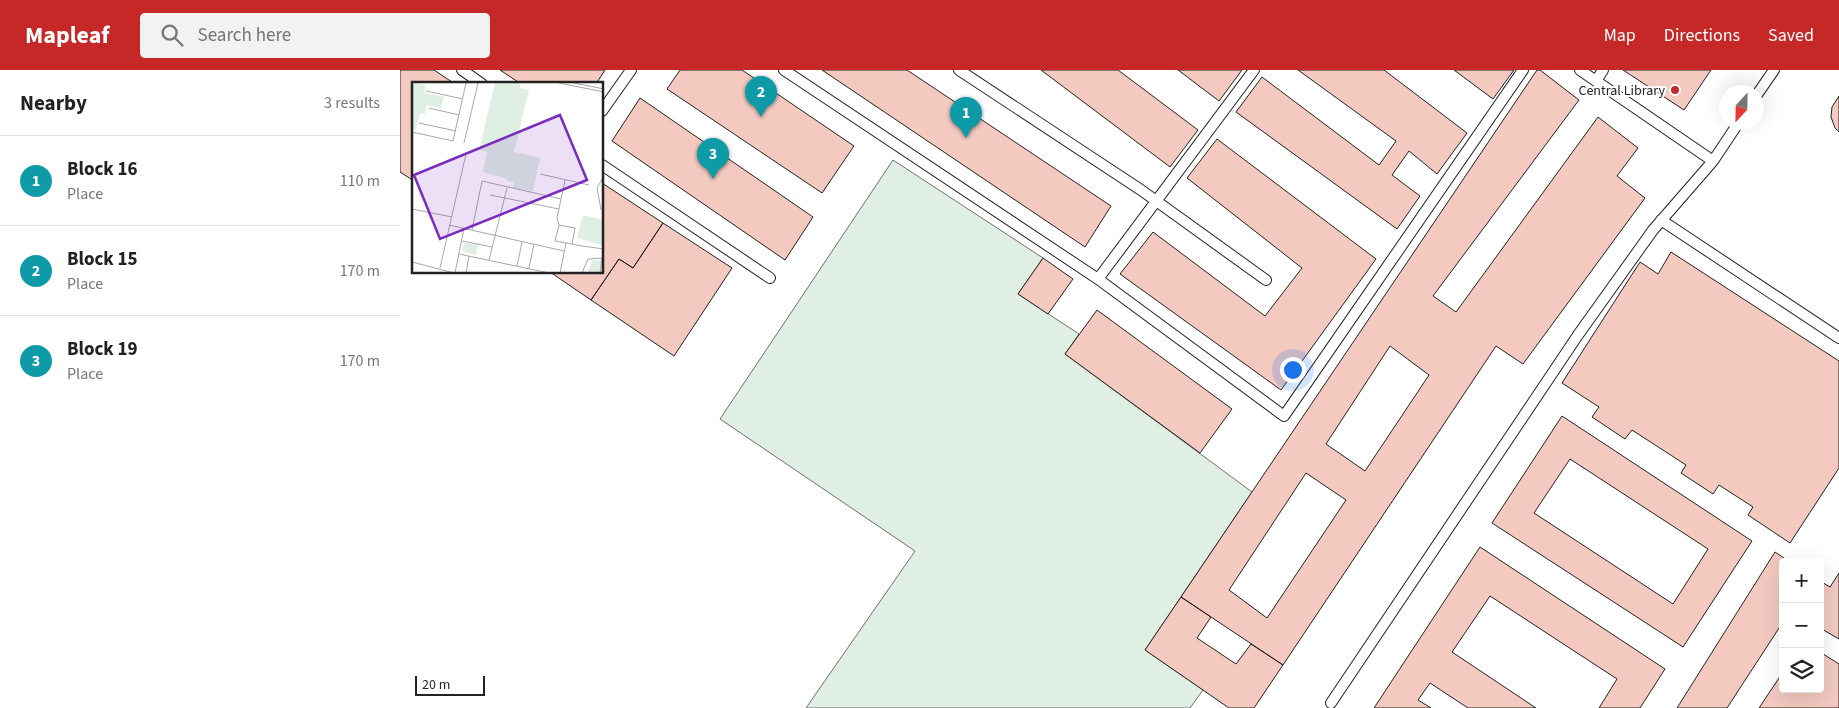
<!DOCTYPE html>
<html lang="en">
<head>
<meta charset="utf-8">
<style>
  :root { --surface:#fff; --page:#f2f2f2; --text:#222; --muted:#767676; --line:#e0e0e0; --accent:#c62828 }
  body { margin:0; font-family:"Source Sans 3",sans-serif; background:var(--page); color:var(--text) }
  .controls { position:absolute; right:15px; bottom:15px; display:grid; overflow:hidden; border-radius:5px; box-shadow:0 5px 20px #0002 }
  .controls button { width:45px; height:45px; display:grid; place-items:center; padding:0; border:0; border-bottom:1px solid var(--line); background:var(--surface); color:var(--text); font:25px sans-serif }
  .compass { position:absolute; left:1319px; top:15px; width:45px; height:45px; border-radius:50%; background:var(--surface); box-shadow:0 5px 20px #0002; rotate:202deg }
  .scale { position:absolute; left:15px; bottom:12px; width:70px; box-sizing:border-box; padding-left:5px; border:2px solid #222; border-top:0; font-size:14px; line-height:18px; white-space:nowrap; color:#222; -webkit-text-stroke:4px #fff; paint-order:stroke }
  .you { position:absolute; left:892px; top:299px; width:18px; height:18px; margin:-12px; border:4px solid #fff; border-radius:50%; background:#1a73e8; box-shadow:0 0 0 8px #1a73e833 }
  .badge { display:grid; place-items:center; width:32px; height:32px; border-radius:50%; background:var(--accent); color:#fff; font-size:16px; font-weight:700 }
  .pin { position:absolute; translate:-50% -41px; filter:drop-shadow(0 1px 2px #0008) }
  .pin::after { content:''; position:absolute; top:26px; width:18px; height:15px; background:inherit; clip-path:polygon(0 0,100% 0,50% 100%) }
  .list { margin:0; padding:0; list-style:none }
  h2 { display:flex; justify-content:space-between; align-items:center; height:65px; margin:0; padding:0 20px; font-size:21px }
  h2 small { font-size:16px; font-weight:400; color:var(--muted) }
  .list li { display:grid; grid-template-columns:32px 1fr auto; gap:15px; align-items:center; box-sizing:border-box; height:90px; padding:0 20px; border-top:1px solid var(--line) }
  .list b { display:block; font-size:19px; white-space:nowrap }
  .list p { margin:0; font-size:16px; white-space:nowrap; color:var(--muted) }
  .list em { font-size:16px; font-style:normal; color:var(--muted) }
  .icon { flex:none; width:28px; height:28px; fill:none; stroke:currentColor; stroke-width:2; stroke-linecap:round; stroke-linejoin:round }
  .map { position:relative; flex:none; width:1439px; height:638px; overflow:hidden }
  header { display:flex; align-items:center; gap:30px; box-sizing:border-box; height:70px; padding:0 25px; background:var(--accent); color:#fff }
  header strong { font-size:24px }
  nav { display:flex; gap:28px; margin-inline-start:auto; font-size:18px }
  .search { width:350px; height:45px; background:var(--page); display:flex; align-items:center; gap:12px; box-sizing:border-box; padding:0 18px; border-radius:5px; color:var(--muted); font-size:19px }
  main { display:flex }
  aside { flex:1; background:var(--surface) }
  .map>svg:first-child { display:block }
  .green { fill:#e0efe3; stroke:#6f6f6f }
  .building { fill:#f3c9c0; stroke:#222; fill-rule:evenodd }
  .lines { fill:none; stroke-linecap:round; stroke-linejoin:round }
  .lane-casing { stroke:#222; stroke-width:12 }
  .lane { stroke:#fff; stroke-width:10 }
  .poi-dot { fill:#c62828; stroke:#fff; stroke-width:2 }
  .labels { text-anchor:middle; stroke-width:4; stroke-linejoin:round; paint-order:stroke }
  .poi-label { font-size:14px; fill:#222; stroke:#fff; text-anchor:end }
  .inset-road { fill:none; stroke:#a7a7a7; stroke-width:1 }
  .view { fill:#7b2cbf; fill-opacity:0.15; stroke:#7b2cbf; stroke-width:2.5 }
  .inset-edge { fill:none; stroke:#222; stroke-width:2.5 }
</style>
</head>
<body>
<header>
<strong>Mapleaf</strong>
<div class="search"><svg class="icon" aria-label="search" viewBox="0 0 24 24"><circle cx="10" cy="10" r="6"/><path d="M15 15l6 6"/></svg>Search here</div>
<nav><a>Map</a><a>Directions</a><a>Saved</a></nav>
</header>
<main>
<aside>
<h2>Nearby<small>3 results</small></h2>
<ul class="list">
<li><span class="badge" style="background:#0f9aa8">1</span><div><b>Block 16</b><p>Place</p></div><em>110 m</em></li>
<li><span class="badge" style="background:#0f9aa8">2</span><div><b>Block 15</b><p>Place</p></div><em>170 m</em></li>
<li><span class="badge" style="background:#0f9aa8">3</span><div><b>Block 19</b><p>Place</p></div><em>170 m</em></li>
</ul>
</aside>
<div class="map">
<svg width="1439" height="638" viewBox="0 0 1439 638">
  <rect width="100%" height="100%" fill="#fff"/>
  <path class="green" d="M 493,90 L 643,188 L 618,224 L 679,264 L 665,284 L 852,422 L 745,580 L 803,620 L 790,638 L 406,638 L 515,481 L 320,349 Z"/>
  <path class="building" d="M 0,0 L 34,0 L 55,14 L 14,14 L 14,111 L 0,102 Z
    M 100,0 L 205,0 L 196,14 L 121,14 Z
    M 280,0 L 342,0 L 454,76 L 422,123 L 267,19 Z
    M 422,0 L 507,0 L 711,136 L 685,177 Z
    M 641,0 L 718,0 L 798,60 L 770,97 Z
    M 778,0 L 842,0 L 819,31 Z
    M 898,0 L 984,0 L 1067,63 L 1037,104 L 1009,81 L 992,105 L 1020,126 L 997,159 L 836,42 L 862,7 L 979,95 L 996,71 Z
    M 1054,0 L 1114,0 L 1093,29 Z
    M 1137,0 L 1140,0 L 1179,30 L 1033,226 L 1056,242 L 1198,47 L 1238,78 L 1217,106 L 1245,128 L 1123,294 L 1096,276 L 883,595 L 781,527 ZM 990,276 L 1029,305 L 965,401 L 926,374 ZM 906,403 L 946,430 L 867,548 L 829,520 Z
    M 1223,0 L 1311,0 L 1284,40 Z
    M 1439,26 L 1439,62 L 1435,58 L 1431,47 L 1432,37 Z
    M 240,28 L 413,147 L 385,190 L 212,71 Z
    M 817,69 L 976,189 L 881,320 L 720,204 L 753,162 L 865,246 L 902,198 L 787,108 Z
    M 202,113 L 263,153 L 233,198 L 219,189 L 191,230 L 150,202 L 202,202 Z
    M 263,153 L 332,198 L 274,286 L 191,230 L 219,189 L 233,198 Z
    M 1271,182 L 1439,291 L 1439,398 L 1390,473 L 1348,445 L 1353,437 L 1319,415 L 1313,424 L 1281,403 L 1286,395 L 1232,360 L 1225,369 L 1192,347 L 1199,337 L 1162,313 L 1240,192 L 1258,204 Z
    M 643,188 L 673,209 L 648,244 L 618,224 Z
    M 697,240 L 832,339 L 800,383 L 665,284 Z
    M 1162,346 L 1352,471 L 1283,577 L 1092,453 ZM 1170,389 L 1308,479 L 1273,534 L 1134,443 Z
    M 1080,477 L 1265,599 L 1240,638 L 1199,638 L 1217,609 L 1090,526 L 1052,582 L 1136,638 L 1068,638 L 1030,613 L 1018,630 L 1031,638 L 974,638 Z
    M 1375,482 L 1390,492 L 1383,492 L 1383,552 L 1327,638 L 1277,638 Z
    M 1439,503 L 1439,569 L 1420,558 L 1420,511 L 1430,517 Z
    M 781,527 L 811,547 L 797,568 L 836,594 L 851,574 L 883,595 L 854,638 L 829,638 L 745,580 Z
    M 1420,582 L 1439,594 L 1439,638 L 1359,638 L 1383,602 L 1383,619 L 1420,619 Z"/>
  <g class="lines">
    <g class="lane-casing">
      <path id="lane" d="M 62,0 L 82,14
        M 384,0 L 698,209 L 884,346 L 1123,0
        M 559,0 L 741,120 L 866,210
        M 1180,0 L 1313,91
        M 1196,11 L 1203,0
        M 1356,26 L 1374,0
        M 202,41 L 231,0
        M 202,95 L 370,208
        M 1261,150 L 1439,268
        M 698,209 L 854,0
        M 931,633 L 1178,265 L 1253,160 L 1313,91 L 1339,52"/>
    </g>
    <use href="#lane" class="lane"/>
  </g>
  <circle class="poi-dot" cx="1275" cy="20" r="5"/>
  <g class="labels">
    <g class="poi-label">
      <text x="1265" y="25">Central Library</text>
    </g>
  </g>
  <g transform="translate(12 12)">
    <rect width="191" height="191" fill="#fff"/>
    <path d="M 1,1 L 14,3 L 12,11 L 32,15 L 29,26 L 15,23 L 13,32 L 8,31 L 4,48 L 0,47 ZM 83,1 L 109,1 L 108,6 L 117,8 L 102,70 L 128,76 L 121,109 L 101,106 L 102,101 L 95,99 L 95,97 L 71,90 L 75,70 L 67,68 ZM 171,133 L 191,138 L 191,164 L 165,156 ZM 52,161 L 66,163 L 64,173 L 50,169 ZM 181,178 L 191,179 L 191,191 L 175,191 Z" fill="#e0efe3"/>
    <path class="inset-road" d="M 147,1 L 192,10M 162,1 L 192,7M 14,9 L 51,17M 17,26 L 47,33M 7,41 L 44,49M 0,50 L 41,59 L 54,1M 52,61 L 66,1M 128,92 L 177,103M 78,113 L 147,127M 0,127 L 40,135M 189,128 L 185,106 L 192,94M 37,143 L 152,169M 147,143 L 145,136 L 153,98M 60,148 L 70,99 L 149,117M 50,159 L 80,165M 160,162 L 163,146 L 147,143 L 143,159 L 154,161 L 170,164 L 192,167M 47,172 L 137,191M 176,177 L 192,176M 77,178 L 95,106M 0,180 L 42,191M 105,184 L 110,160M 28,186 L 54,72M 117,186 L 122,162M 43,191 L 52,146M 54,191 L 57,174M 148,191 L 154,161M 170,191 L 176,177M 188,191 L 190,176"/>
    <path class="view" d="M 148,33 L 175,98 L 28,157 L 2,93 Z"/>
    <rect width="191" height="191" class="inset-edge"/>
  </g>
</svg>
<div class="controls">
<button>+</button>
<button>−</button>
<button><svg class="icon" aria-label="layers" viewBox="0 0 24 24"><path d="M12 4l9 5-9 5-9-5zM3 14l9 5 9-5"/></svg></button>
</div>
<svg class="compass" viewBox="-18 -18 36 36"><path d="M0-13l5 13h-10z" fill="#e53935"/><path d="M0 13l5-13h-10z" fill="#767676"/></svg>
<div class="scale">20 m</div>
<div class="you"></div>
<div class="pin badge" style="left:566px;top:68px;background:#0f9aa8">1</div>
<div class="pin badge" style="left:361px;top:47px;background:#0f9aa8">2</div>
<div class="pin badge" style="left:313px;top:109px;background:#0f9aa8">3</div>
</div>
</main>
</body>
</html>
